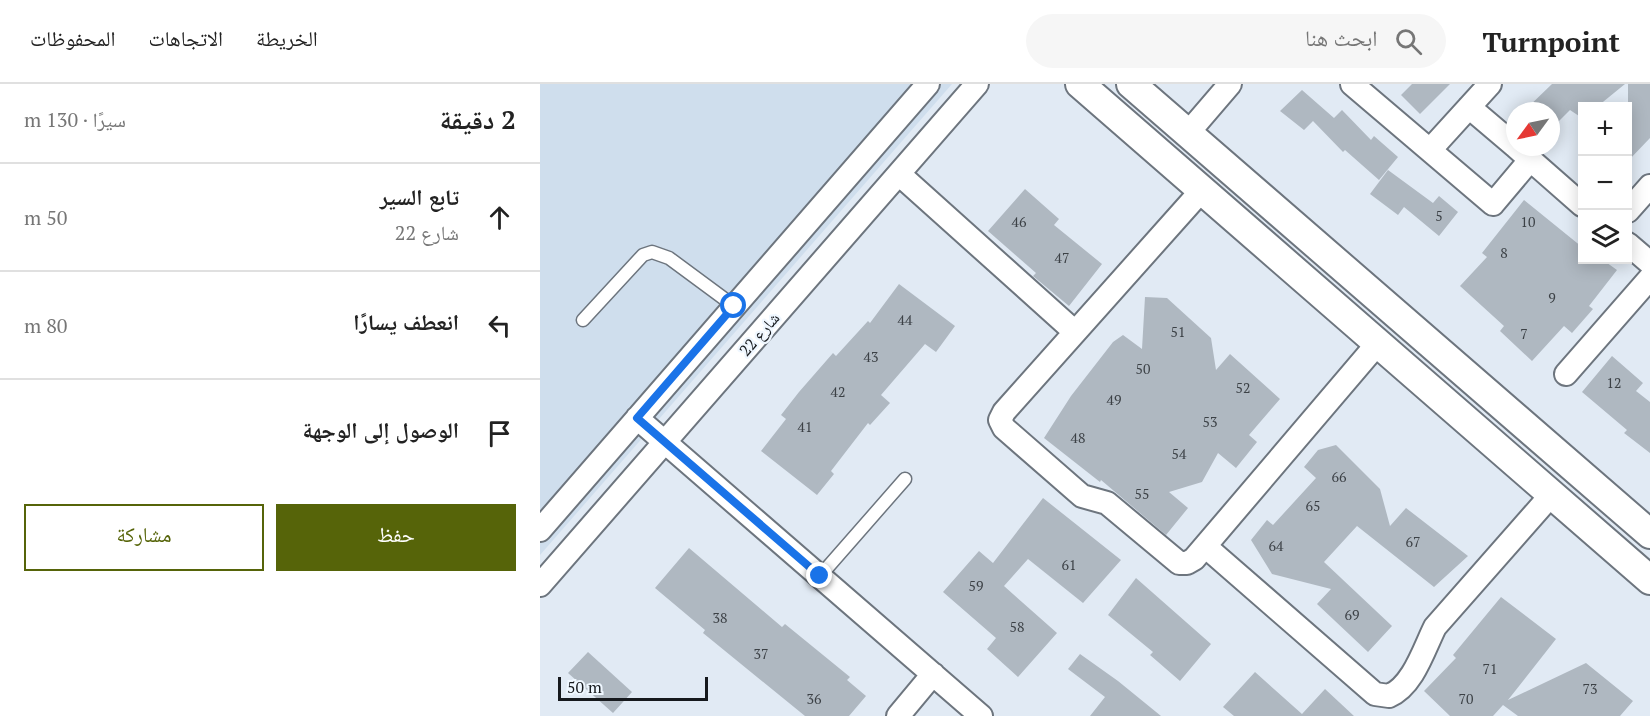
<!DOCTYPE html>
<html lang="ar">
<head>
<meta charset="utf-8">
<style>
  :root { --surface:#fff; --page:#f6f6f6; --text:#222; --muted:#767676; --line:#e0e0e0; --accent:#566409 }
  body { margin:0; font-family:"PT Serif","Noto Naskh Arabic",serif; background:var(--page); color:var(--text); direction:rtl }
  .controls { position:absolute; right:18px; top:18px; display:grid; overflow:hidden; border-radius:0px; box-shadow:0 3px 15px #0003 }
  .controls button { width:54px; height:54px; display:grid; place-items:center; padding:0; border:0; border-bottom:2px solid var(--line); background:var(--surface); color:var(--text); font:30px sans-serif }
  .compass { position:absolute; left:966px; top:18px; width:54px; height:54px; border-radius:50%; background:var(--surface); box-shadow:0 3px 15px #0003; rotate:237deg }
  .scale { position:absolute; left:18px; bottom:15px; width:150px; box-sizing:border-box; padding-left:6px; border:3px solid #16191d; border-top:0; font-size:16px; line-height:21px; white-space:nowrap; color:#16191d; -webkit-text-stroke:4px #eff7ff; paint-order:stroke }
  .stop { position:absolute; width:18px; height:18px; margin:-14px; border:4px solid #1a73e8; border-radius:50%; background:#fff }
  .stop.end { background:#1a73e8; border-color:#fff; box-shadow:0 2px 6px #0008 }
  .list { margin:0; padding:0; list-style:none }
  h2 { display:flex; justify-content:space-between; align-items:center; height:78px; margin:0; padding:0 24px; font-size:26px }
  h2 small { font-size:20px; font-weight:400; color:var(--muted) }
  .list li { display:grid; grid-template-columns:39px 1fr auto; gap:18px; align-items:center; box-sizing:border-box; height:108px; padding:0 24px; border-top:2px solid var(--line) }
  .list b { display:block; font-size:22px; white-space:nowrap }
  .list p { margin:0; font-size:20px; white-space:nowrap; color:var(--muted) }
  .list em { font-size:20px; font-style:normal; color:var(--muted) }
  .actions { display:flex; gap:12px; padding:18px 24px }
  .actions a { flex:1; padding:14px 0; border:2px solid var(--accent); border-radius:0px; text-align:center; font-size:21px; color:var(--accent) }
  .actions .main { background:var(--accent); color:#fff }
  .icon { flex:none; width:33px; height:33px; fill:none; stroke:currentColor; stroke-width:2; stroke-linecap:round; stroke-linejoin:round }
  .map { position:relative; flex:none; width:1110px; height:632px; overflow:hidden; direction:ltr }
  header { display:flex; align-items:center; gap:36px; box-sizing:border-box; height:84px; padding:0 30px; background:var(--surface); border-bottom:2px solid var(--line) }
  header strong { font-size:28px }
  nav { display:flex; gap:33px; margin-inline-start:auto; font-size:21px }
  .search { width:420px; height:54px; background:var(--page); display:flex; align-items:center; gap:15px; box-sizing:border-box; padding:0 21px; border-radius:33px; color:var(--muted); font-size:22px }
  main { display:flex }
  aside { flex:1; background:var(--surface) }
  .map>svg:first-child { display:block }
  .built { fill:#cfdeed }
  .building { fill:#afb8c1 }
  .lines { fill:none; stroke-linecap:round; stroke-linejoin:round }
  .service-casing { stroke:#6d757e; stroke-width:15 }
  .minor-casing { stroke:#6d757e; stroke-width:26 }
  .tertiary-casing { stroke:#6d757e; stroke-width:32 }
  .service { stroke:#fff; stroke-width:12 }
  .minor { stroke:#fff; stroke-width:22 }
  .tertiary { stroke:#fff; stroke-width:28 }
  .route { stroke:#1a73e8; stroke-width:8 }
  .labels { text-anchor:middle; stroke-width:4.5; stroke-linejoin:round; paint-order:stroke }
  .number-label { font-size:14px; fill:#3c4146 }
  .street-label { font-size:16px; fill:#16191d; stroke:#eff7ff }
</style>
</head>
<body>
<header>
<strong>Turnpoint</strong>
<div class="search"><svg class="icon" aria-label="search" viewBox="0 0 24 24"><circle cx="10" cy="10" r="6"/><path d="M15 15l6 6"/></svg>ابحث هنا</div>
<nav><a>الخريطة</a><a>الاتجاهات</a><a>المحفوظات</a></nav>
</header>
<main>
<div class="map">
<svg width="1110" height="632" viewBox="0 0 1110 632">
  <rect width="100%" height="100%" fill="#e1eaf4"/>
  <path class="built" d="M 0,0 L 412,0 L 0,471 Z"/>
  <path class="building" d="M 872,0 L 910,0 L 880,30 L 861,11 Z
    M 1012,0 L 1085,0 L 1058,22 L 1042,22 L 1042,34 L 1030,26 L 1011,45 L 1011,27 L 984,27 Z
    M 1088,0 L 1110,0 L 1110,54 L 1088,77 Z
    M 762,6 L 794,34 L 802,26 L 831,56 L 834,52 L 858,73 L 839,96 L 805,66 L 803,68 L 773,37 L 764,46 L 740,27 Z
    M 848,86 L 893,119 L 899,112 L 918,128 L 899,152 L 864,123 L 858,131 L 830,110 Z
    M 485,105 L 519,135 L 514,141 L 562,180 L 529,222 L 493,192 L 496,189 L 448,147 Z
    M 984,116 L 1042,163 L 1042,176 L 1063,176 L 1077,186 L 1049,222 L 1053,225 L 1032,249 L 1024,242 L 992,277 L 960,247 L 964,242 L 920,202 L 947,173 L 942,169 Z
    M 359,200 L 415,242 L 396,268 L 385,260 L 341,311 L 350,319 L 330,341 L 328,339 L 291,387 L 294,390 L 277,411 L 221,367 L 246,335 L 241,331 L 259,308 L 293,269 L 296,272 L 328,237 L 330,239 Z
    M 605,213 L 627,214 L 671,254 L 676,286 L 690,270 L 740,315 L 709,351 L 717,358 L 696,384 L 678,369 L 662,398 L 629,408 L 648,424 L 626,451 L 561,396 L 560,398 L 504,354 L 531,312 L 573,258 L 583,251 L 602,265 Z
    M 1072,272 L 1103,299 L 1096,307 L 1110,318 L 1110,369 L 1084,349 L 1087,346 L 1042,308 Z
    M 796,361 L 840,405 L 850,442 L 866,424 L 928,472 L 894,503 L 817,442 L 784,478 L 852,542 L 828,568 L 777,520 L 791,505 L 732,490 L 711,456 L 727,436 L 733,441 L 776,394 L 764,383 L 778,366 Z
    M 503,414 L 581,476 L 543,519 L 488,475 L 464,502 L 517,549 L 478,593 L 447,565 L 456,554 L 403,508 L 439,467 L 453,479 Z
    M 149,464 L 242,543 L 245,540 L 310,593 L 307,596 L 326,612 L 309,632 L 265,632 L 163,549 L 165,546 L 115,504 Z
    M 596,494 L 671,560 L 640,597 L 610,571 L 613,568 L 568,531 Z
    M 961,513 L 1016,555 L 968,616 L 1046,579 L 1093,617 L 1080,632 L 978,632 L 963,621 L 953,632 L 910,632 L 884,607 L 916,574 L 913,571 Z
    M 48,568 L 92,608 L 73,629 L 28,589 Z
    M 540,570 L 578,597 L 621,632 L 550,632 L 565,613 L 528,585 Z
    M 715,588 L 762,630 L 785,605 L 814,632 L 694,632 L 683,623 Z"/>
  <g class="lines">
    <g class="service-casing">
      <path id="service" d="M 43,236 L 103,171 L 112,168 L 129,174 L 194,222
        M 280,492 L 365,395"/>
    </g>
    <g class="minor-casing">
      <path id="minor" d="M 812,0 L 953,120 L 990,76
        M 929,23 L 975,62
        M 648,49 L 690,0
        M 976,63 L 1042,121
        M 890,66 L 950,0
        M 359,90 L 535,248
        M 662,106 L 464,328 L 460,336 L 464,344 L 542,412 L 567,419 L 639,479 L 647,479 L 654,475 L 838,259
        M 1088,127 L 1110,102
        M 1088,160 L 1110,179
        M 1026,290 L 1110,194
        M 97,334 L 441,632
        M 0,446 L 388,0
        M 665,462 L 835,610 L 849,612 C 873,602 884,565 895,543 L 1012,410
        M 0,501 L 437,0
        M 358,632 L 393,590"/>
    </g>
    <g class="tertiary-casing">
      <path id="tertiary" d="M 540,0 L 1110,496
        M 591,0 L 1110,450"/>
    </g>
    <use href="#service" class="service"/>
    <use href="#minor" class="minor"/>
    <use href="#tertiary" class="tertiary"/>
  </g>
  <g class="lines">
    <path class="route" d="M 194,222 L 97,334 L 280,492"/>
  </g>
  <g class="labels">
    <g class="number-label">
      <text x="899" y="137">5</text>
      <text x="479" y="143">46</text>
      <text x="988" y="143">10</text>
      <text x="964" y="174">8</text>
      <text x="522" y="179">47</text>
      <text x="1012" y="219">9</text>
      <text x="365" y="241">44</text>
      <text x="638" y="253">51</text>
      <text x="984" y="255">7</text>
      <text x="331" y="278">43</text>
      <text x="603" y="290">50</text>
      <text x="1074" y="304">12</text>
      <text x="703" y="309">52</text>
      <text x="298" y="313">42</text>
      <text x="574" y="321">49</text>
      <text x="670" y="343">53</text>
      <text x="265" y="348">41</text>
      <text x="538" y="359">48</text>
      <text x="639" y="375">54</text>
      <text x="799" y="398">66</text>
      <text x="602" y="415">55</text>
      <text x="773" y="427">65</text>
      <text x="873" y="463">67</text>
      <text x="736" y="467">64</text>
      <text x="529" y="486">61</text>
      <text x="436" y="507">59</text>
      <text x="812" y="536">69</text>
      <text x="180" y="539">38</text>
      <text x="477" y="548">58</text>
      <text x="221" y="575">37</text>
      <text x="950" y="590">71</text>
      <text x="1050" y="610">73</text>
      <text x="274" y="620">36</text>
      <text x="926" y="620">70</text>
    </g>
    <g class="street-label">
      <text transform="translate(219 250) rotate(-49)" y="6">شارع 22</text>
    </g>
  </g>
</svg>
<div class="controls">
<button>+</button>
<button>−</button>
<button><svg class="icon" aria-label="layers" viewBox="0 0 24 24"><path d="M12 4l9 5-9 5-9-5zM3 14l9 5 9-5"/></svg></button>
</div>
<svg class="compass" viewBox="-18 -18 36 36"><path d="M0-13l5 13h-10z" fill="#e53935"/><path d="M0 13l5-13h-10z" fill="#767676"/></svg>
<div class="scale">50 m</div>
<div class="stop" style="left:194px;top:222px"></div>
<div class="stop end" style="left:280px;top:492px"></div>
</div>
<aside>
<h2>2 دقيقة<small>سيرًا · 130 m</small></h2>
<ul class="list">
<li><svg class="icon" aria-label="ahead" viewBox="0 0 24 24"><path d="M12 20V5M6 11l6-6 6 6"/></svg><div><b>تابع السير</b><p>شارع 22</p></div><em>50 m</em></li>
<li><svg class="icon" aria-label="left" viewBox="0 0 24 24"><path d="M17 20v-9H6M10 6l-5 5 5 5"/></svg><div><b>انعطف يسارًا</b></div><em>80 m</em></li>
<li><svg class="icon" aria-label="arrive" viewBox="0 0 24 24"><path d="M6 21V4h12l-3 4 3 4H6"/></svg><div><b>الوصول إلى الوجهة</b></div></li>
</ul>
<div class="actions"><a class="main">حفظ</a><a>مشاركة</a></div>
</aside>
</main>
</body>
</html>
